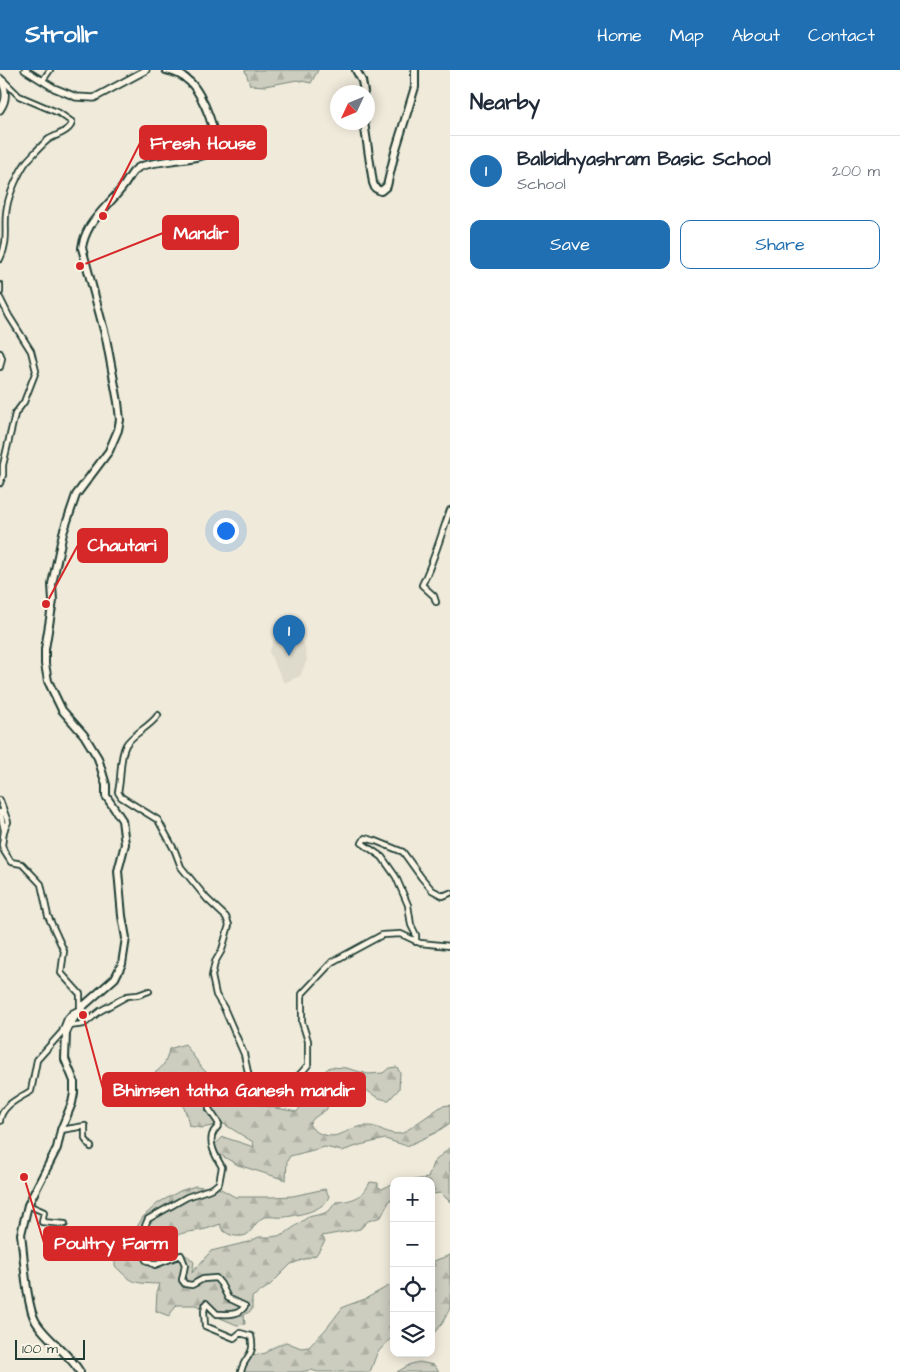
<!DOCTYPE html>
<html lang="en">
<head>
<meta charset="utf-8">
<style>
  :root { --surface:#fff; --page:#f2f2f3; --text:#1f2937; --muted:#747a83; --line:#e0e1e3; --accent:#1f6fb2 }
  body { margin:0; font-family:"Architects Daughter",sans-serif; background:var(--page); color:var(--text) }
  .controls { position:absolute; right:15px; bottom:15px; display:grid; overflow:hidden; border-radius:10px; box-shadow:0 2px 12px #0003 }
  .controls button { width:45px; height:45px; display:grid; place-items:center; padding:0; border:0; border-bottom:1px solid var(--line); background:var(--surface); color:var(--text); font:25px sans-serif }
  .compass { position:absolute; left:330px; top:15px; width:45px; height:45px; border-radius:50%; background:var(--surface); box-shadow:0 2px 12px #0003; rotate:226deg }
  .scale { position:absolute; left:15px; bottom:12px; width:70px; box-sizing:border-box; padding-left:5px; border:2px solid #1f3d34; border-top:0; font-size:14px; line-height:18px; white-space:nowrap; color:#1f3d34; -webkit-text-stroke:4px #fcf5e5; paint-order:stroke }
  .you { position:absolute; left:225px; top:460px; width:18px; height:18px; margin:-12px; border:4px solid #fff; border-radius:50%; background:#1a73e8; box-shadow:0 0 0 8px #1a73e833 }
  .badge { display:grid; place-items:center; width:32px; height:32px; border-radius:50%; background:var(--accent); color:#fff; font-size:16px; font-weight:700 }
  .pin { position:absolute; translate:-50% -41px; filter:drop-shadow(0 1px 2px #0008) }
  .pin::after { content:''; position:absolute; top:26px; width:18px; height:15px; background:inherit; clip-path:polygon(0 0,100% 0,50% 100%) }
  .list { margin:0; padding:0; list-style:none }
  h2 { display:flex; justify-content:space-between; align-items:center; height:65px; margin:0; padding:0 20px; font-size:21px }
  h2 small { font-size:16px; font-weight:400; color:var(--muted) }
  .list li { display:grid; grid-template-columns:32px 1fr auto; gap:15px; align-items:center; box-sizing:border-box; height:70px; padding:0 20px; border-top:1px solid var(--line) }
  .list b { display:block; font-size:19px; white-space:nowrap }
  .list p { margin:0; font-size:16px; white-space:nowrap; color:var(--muted) }
  .list em { font-size:16px; font-style:normal; color:var(--muted) }
  .actions { display:flex; gap:10px; padding:15px 20px }
  .actions a { flex:1; padding:11px 0; border:1px solid var(--accent); border-radius:10px; text-align:center; font-size:18px; color:var(--accent) }
  .actions .main { background:var(--accent); color:#fff }
  .icon { flex:none; width:28px; height:28px; fill:none; stroke:currentColor; stroke-width:2; stroke-linecap:round; stroke-linejoin:round }
  .map { position:relative; flex:none; width:450px; height:1302px; overflow:hidden }
  header { display:flex; align-items:center; gap:30px; box-sizing:border-box; height:70px; padding:0 25px; background:var(--accent); color:#fff }
  header strong { font-size:24px }
  nav { display:flex; gap:28px; margin-inline-start:auto; font-size:18px }
  main { display:flex }
  aside { flex:1; background:var(--surface) }
  .map>svg:first-child { display:block }
  .built { fill:#dedbcc }
  .forest { fill:url(#forest-firs); stroke:#76857a }
  .lines { fill:none; stroke-linecap:round; stroke-linejoin:round }
  .minor-casing { stroke:#1f3d34; stroke-width:8 }
  .tertiary-casing { stroke:#1f3d34; stroke-width:9 }
  .secondary-casing { stroke:#1f3d34; stroke-width:10 }
  .minor { stroke:#fcf5e5; stroke-width:4.5 }
  .tertiary { stroke:#fcf5e5; stroke-width:5.5 }
  .secondary { stroke:#fcf5e5; stroke-width:6 }
  .leader { fill:none; stroke:#d62828; stroke-width:2 }
  .callout-dot { fill:#d62828; stroke:#fcf5e5; stroke-width:2 }
  .callout { fill:#d62828; stroke:#d62828; stroke-width:2 }
  .callout-label { font-size:18px; text-anchor:middle; font-weight:bold; fill:#fff }
</style>
</head>
<body>
<header>
<strong>Strollr</strong>
<nav><a>Home</a><a>Map</a><a>About</a><a>Contact</a></nav>
</header>
<main>
<div class="map">
<svg width="450" height="1302" viewBox="0 0 450 1302">
  <defs>
    <pattern id="forest-firs" width="22" height="20" patternUnits="userSpaceOnUse" patternTransform="scale(1.25)"><rect width="22" height="20" fill="#cccdbf"/><path d="M5 1l3.5 6h-7zM16 11l3.5 6h-7z" fill="#afb1a5"/></pattern>
  </defs>
  <rect width="100%" height="100%" fill="#efeada"/>
  <filter id="ink" filterUnits="userSpaceOnUse"><feTurbulence type="fractalNoise" baseFrequency=".02" numOctaves="2"/><feDisplacementMap in="SourceGraphic" scale="10" xChannelSelector="R" yChannelSelector="G"/><feConvolveMatrix kernelMatrix="1 2 1 2 8 2 1 2 1" color-interpolation-filters="sRGB"/></filter>
  <g filter="url(#ink)">
    <path class="built" d="M 288,565 L 304,573 L 307,590 L 300,606 L 284,613 L 269,582 L 274,570 Z"/>
    <path class="forest" d="M 245,0 L 318,0 L 311,13 L 297,10 L 265,16 L 250,15 Z
      M 185,974 L 202,998 L 225,1021 L 240,1024 L 260,1035 L 297,1042 C 302,1035 303,1030 299,1021 L 330,997 L 346,998 L 368,1004 L 383,1003 L 389,998 L 397,997 L 400,1003 L 399,1019 L 389,1030 C 371,1030 363,1010 338,1011 C 329,1020 328,1026 327,1039 L 314,1048 L 309,1054 C 313,1060 315,1061 321,1064 C 341,1071 348,1056 366,1056 C 381,1055 387,1067 403,1063 L 442,1036 L 450,1035 L 450,1053 L 435,1063 L 407,1076 L 385,1069 L 360,1075 L 342,1081 L 325,1077 L 290,1086 L 287,1091 L 286,1110 L 238,1095 L 210,1079 L 223,1067 L 254,1077 L 253,1072 L 224,1054 L 201,1058 L 189,1056 C 185,1032 177,1021 152,1024 L 149,1022 L 149,1007 C 162,998 166,995 169,979 Z
      M 450,1077 L 450,1132 L 441,1123 L 431,1124 L 431,1111 L 407,1111 L 428,1108 L 433,1093 Z
      M 370,1112 L 378,1113 L 378,1117 L 382,1119 L 394,1113 L 394,1129 L 390,1130 L 381,1147 L 368,1151 L 360,1159 L 322,1166 L 325,1171 L 316,1185 L 291,1194 L 269,1216 L 252,1227 L 252,1240 L 244,1245 L 245,1254 L 237,1255 L 218,1247 L 197,1235 L 176,1235 L 169,1246 L 156,1241 L 157,1220 L 159,1214 C 134,1213 133,1214 115,1196 L 115,1188 L 102,1185 L 110,1172 L 134,1162 L 143,1147 L 158,1133 L 180,1121 L 195,1116 L 221,1119 L 235,1127 L 273,1127 L 293,1126 L 325,1119 L 329,1126 C 324,1141 299,1145 285,1147 C 279,1148 272,1146 265,1147 C 255,1149 252,1166 242,1166 C 233,1167 226,1164 221,1158 L 221,1154 C 214,1156 208,1159 201,1160 C 187,1163 171,1161 169,1179 C 179,1182 187,1184 194,1192 L 192,1203 L 211,1181 L 248,1172 L 259,1167 L 271,1167 L 283,1165 L 308,1147 L 322,1144 L 329,1141 L 336,1132 C 352,1131 363,1128 370,1112 Z
      M 450,1185 L 450,1238 L 442,1254 L 431,1266 L 431,1192 Z
      M 394,1213 L 394,1265 L 377,1283 L 370,1302 L 318,1302 L 311,1300 L 300,1302 L 242,1302 L 247,1290 L 252,1286 L 266,1283 L 272,1278 L 286,1272 L 301,1278 L 309,1277 L 326,1259 L 343,1237 L 365,1229 Z
      M 419,1292 L 434,1295 L 439,1302 L 397,1302 L 411,1294 Z"/>
    <g class="lines">
      <g class="minor-casing">
        <path id="minor" d="M 43,10 L 50,0
          M 0,189 C 10,169 3,156 7,137 C 9,124 19,102 27,91 C 34,84 41,75 49,69 C 56,65 71,61 72,52 L 59,43 L 19,26 L 3,10
          M 0,215 L 0,222
          M 0,228 L 9,246 L 31,281 L 36,301 L 24,332 L 15,344 L 3,395 L 3,405 L 0,413
          M 0,283 L 2,288 L 0,297
          M 436,532 L 434,526 L 422,515 C 434,491 441,465 450,440
          M 158,645 C 149,658 132,664 126,675 C 119,688 122,706 118,722 L 121,727 L 158,750 L 175,781 L 181,797 L 207,829 L 226,847 L 229,855 L 227,862 L 222,880 L 215,892 L 212,906 L 216,925 L 224,938 L 244,984 L 252,1021 L 257,1026 C 280,1026 294,1012 308,995 L 308,971 L 302,952 L 302,924 L 332,892 L 382,865 L 401,864 L 420,873 L 450,876
          M 0,730 L 8,752 L 4,761 L 2,775 L 4,781 L 11,792 L 22,794 L 41,814 L 48,846 L 64,881 L 61,903 L 80,924 L 80,939 L 72,943 L 67,949 L 62,962 L 37,990 L 31,1021 C 19,1028 1,1036 0,1051
          M 0,742 L 4,760
          M 416,872 L 416,865 L 411,855 L 408,835 L 396,807 L 382,787 L 362,773 L 365,768 L 376,771 L 403,782 L 421,807 L 432,820 L 443,826 L 450,823
          M 69,956 L 84,954 L 100,941 L 127,926 L 138,925 L 149,921
          M 61,1060 L 85,1056 L 85,1069 L 91,1077
          M 28,1135 L 44,1142 L 42,1152 L 65,1154
          M 241,1302 C 244,1285 256,1287 251,1266 L 240,1263 L 234,1268 L 205,1256 L 204,1241 L 206,1233 L 217,1244 C 227,1244 239,1246 245,1236 L 228,1228 L 221,1214 L 216,1208 L 203,1209 L 192,1215 L 185,1214 L 182,1210 L 185,1195 L 181,1185 L 155,1195 L 146,1190 L 141,1174 L 146,1166 L 145,1156 L 148,1149 L 187,1127 L 213,1118 L 219,1113 L 222,1097 C 216,1087 207,1072 214,1061 C 216,1059 218,1057 219,1054 L 209,1039 L 209,1028 L 232,1026 L 252,1021"/>
      </g>
      <g class="tertiary-casing">
        <path id="tertiary" d="M 25,0 L 54,18 L 76,27 L 94,28 L 146,0
          M 0,8 C 6,19 8,29 0,40"/>
      </g>
      <g class="secondary-casing">
        <path id="secondary" d="M 356,0 L 362,11 L 364,22
          M 364,52 L 373,113 L 375,118 L 381,121 L 387,116 L 395,82 L 415,17 L 415,0
          M 80,1302 C 68,1282 47,1270 36,1252 C 26,1236 24,1185 21,1164 L 28,1135 L 57,1078 L 61,1060 L 72,1033 L 74,1023 L 74,1011 L 65,989 L 66,963 L 69,956 L 80,939 L 115,908 L 122,894 L 126,868 L 122,846 L 118,801 L 125,774 L 122,750 L 106,726 L 106,715 L 98,688 L 84,665 L 62,640 L 48,611 L 45,594 L 45,579 L 53,531 L 52,514 L 63,463 L 76,425 L 109,381 L 118,360 L 120,350 L 118,332 L 106,268 L 82,178 C 83,170 86,163 90,156 C 99,142 112,131 122,118 C 126,113 129,107 133,102 C 136,99 138,97 142,96 C 157,90 201,90 210,82 C 223,69 201,22 190,12 C 183,5 176,2 166,0"/>
      </g>
      <use href="#minor" class="minor"/>
      <use href="#tertiary" class="tertiary"/>
      <use href="#secondary" class="secondary"/>
    </g>
  </g>
  <path class="leader" d="M103 146L140 73M80 196L163 163M46 534L78 475M83 945L103 1019M24 1107L44 1173"/>
  <g class="callout-dot">
    <circle cx="103" cy="146" r="5"/>
    <circle cx="80" cy="196" r="5"/>
    <circle cx="46" cy="534" r="5"/>
    <circle cx="83" cy="945" r="5"/>
    <circle cx="24" cy="1107" r="5"/>
  </g>
  <g class="callout">
    <rect x="140" y="56" width="126" height="33" rx="5"/>
    <rect x="163" y="146" width="75" height="33" rx="5"/>
    <rect x="78" y="459" width="89" height="33" rx="5"/>
    <rect x="103" y="1003" width="262" height="33" rx="5"/>
    <rect x="44" y="1157" width="133" height="33" rx="5"/>
  </g>
  <g class="callout-label">
    <text x="203" y="79">Fresh House</text>
    <text x="201" y="169">Mandir</text>
    <text x="122" y="481">Chautari</text>
    <text x="234" y="1026">Bhimsen tatha Ganesh mandir</text>
    <text x="111" y="1179">Poultry Farm</text>
  </g>
</svg>
<div class="controls">
<button>+</button>
<button>−</button>
<button><svg class="icon" aria-label="locate" viewBox="0 0 24 24"><circle cx="12" cy="12" r="6"/><path d="M12 2v4M12 18v4M2 12h4M18 12h4"/></svg></button>
<button><svg class="icon" aria-label="layers" viewBox="0 0 24 24"><path d="M12 4l9 5-9 5-9-5zM3 14l9 5 9-5"/></svg></button>
</div>
<svg class="compass" viewBox="-18 -18 36 36"><path d="M0-13l5 13h-10z" fill="#e53935"/><path d="M0 13l5-13h-10z" fill="#747a83"/></svg>
<div class="scale">100 m</div>
<div class="you"></div>
<div class="pin badge" style="left:289px;top:586px">1</div>
</div>
<aside>
<h2>Nearby<small></small></h2>
<ul class="list">
<li><span class="badge">1</span><div><b>Balbidhyashram Basic School</b><p>School</p></div><em>200 m</em></li>
</ul>
<div class="actions"><a class="main">Save</a><a>Share</a></div>
</aside>
</main>
</body>
</html>
